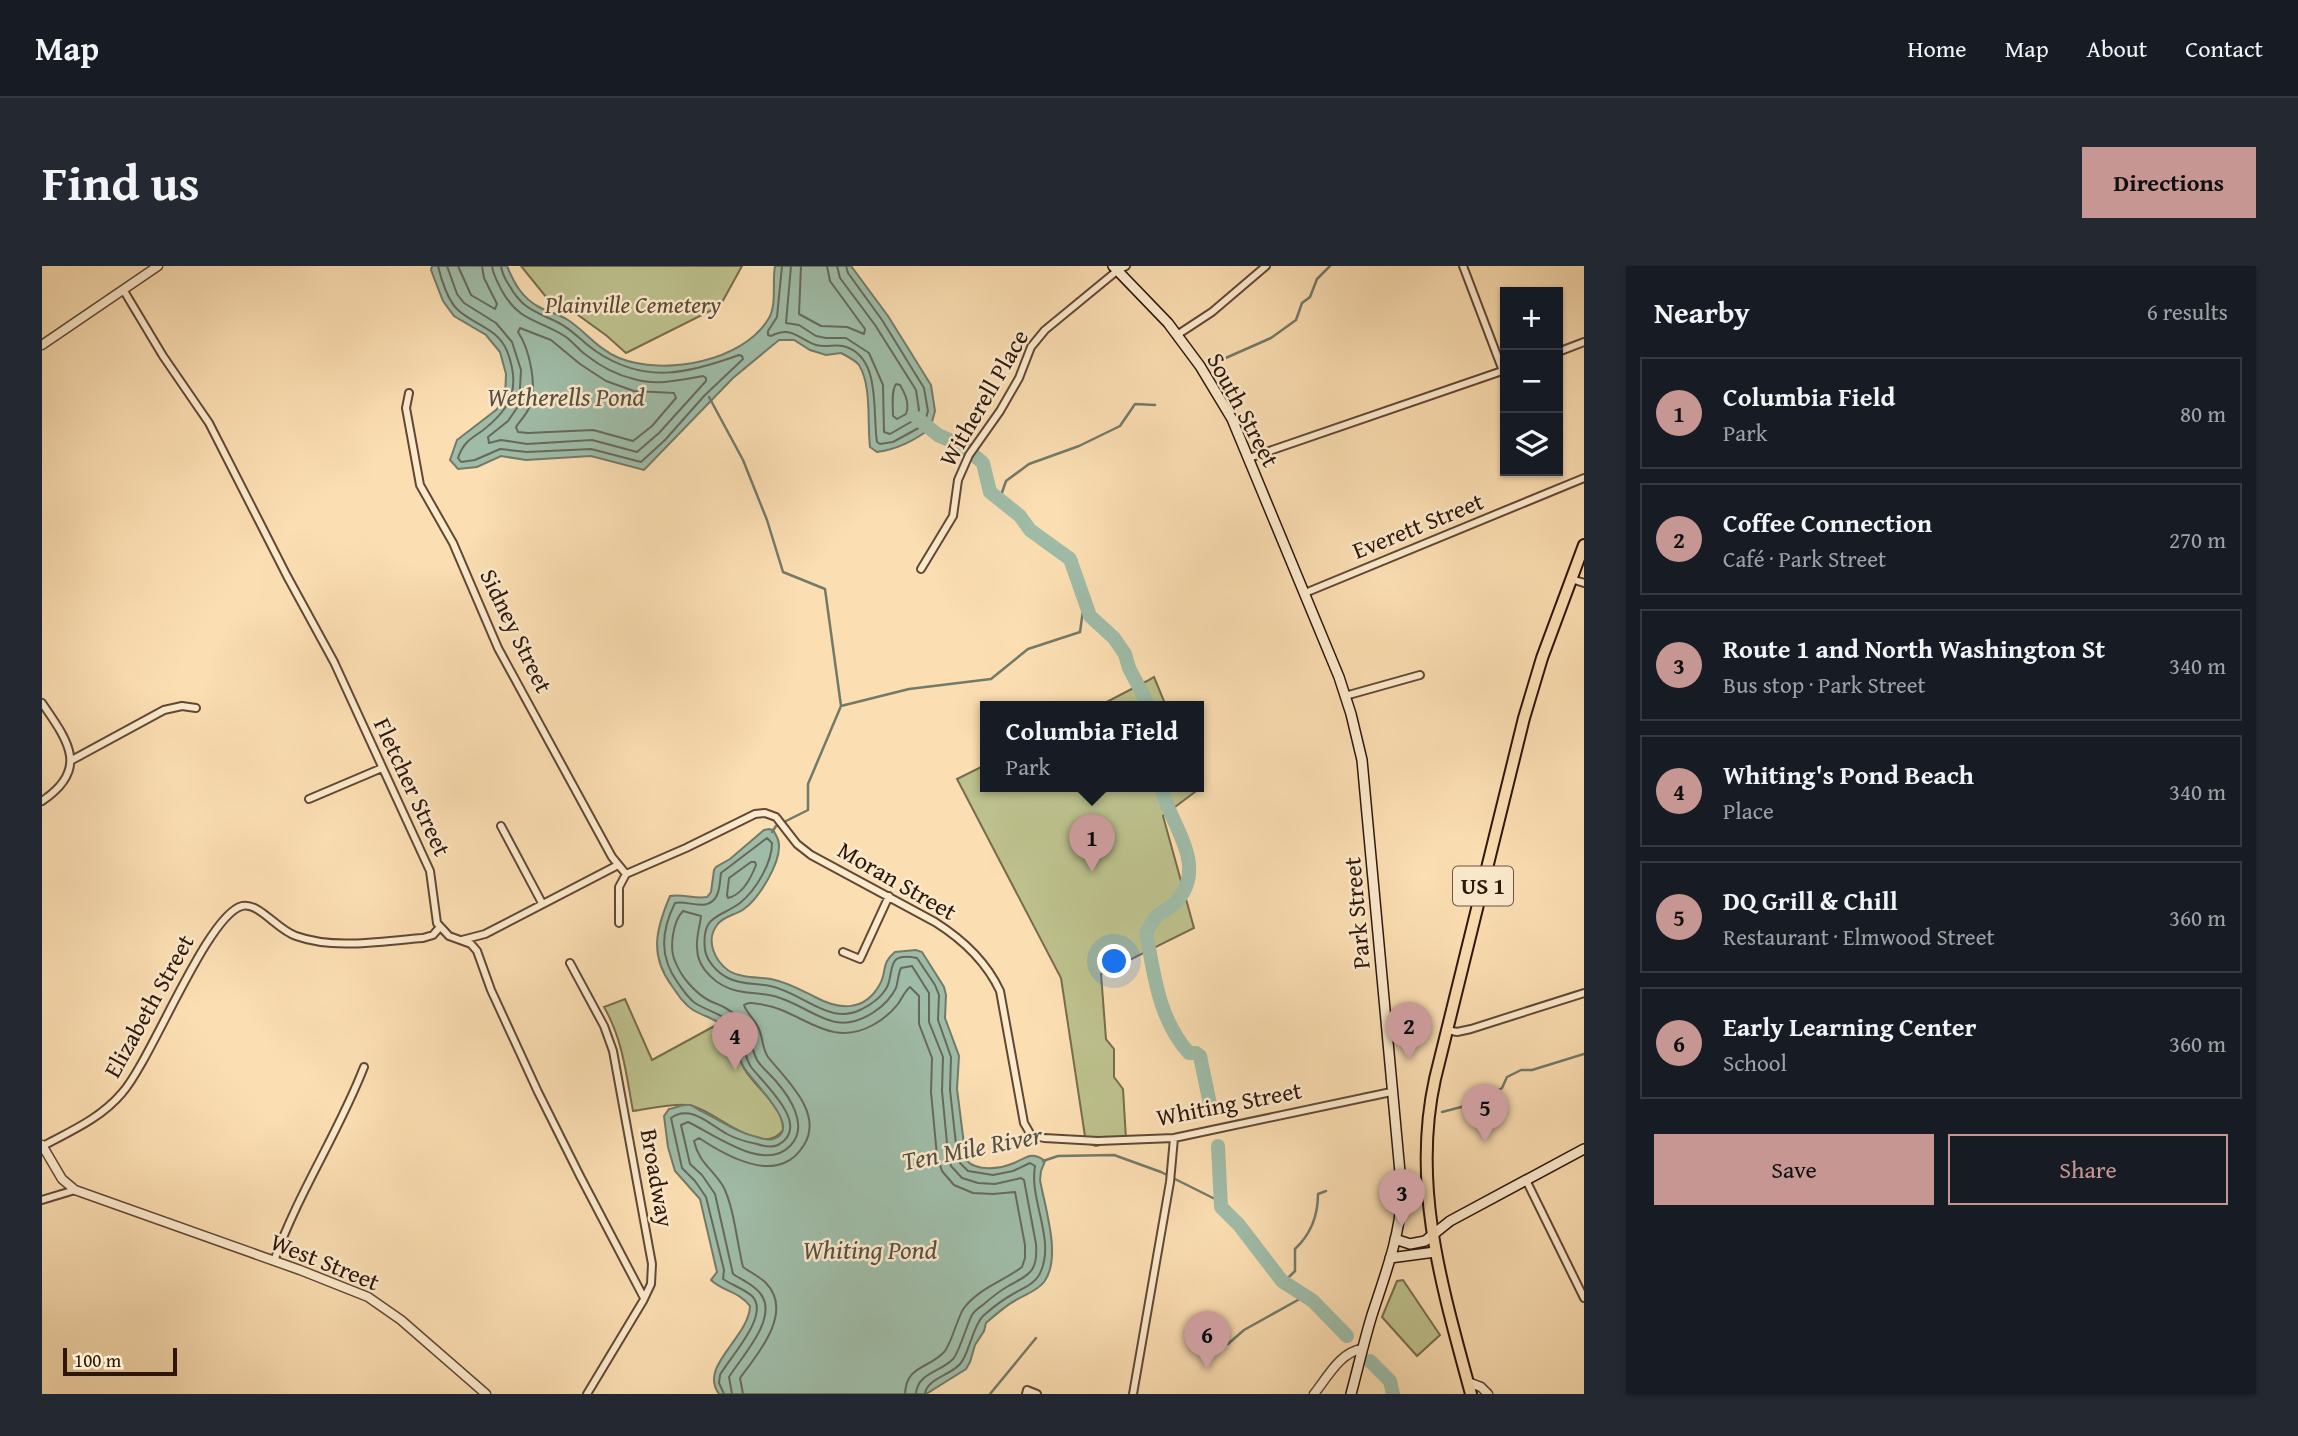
<!DOCTYPE html>
<html lang="en">
<head>
<meta charset="utf-8">
<style>
  :root { --surface:#171b24; --page:#242831; --text:#f1f3f6; --muted:#9ea1a6; --line:#363941; --accent:#c59692 }
  body { margin:0; font-family:"Gentium Book Plus",serif; background:var(--page); color:var(--text) }
  .controls { position:absolute; right:21px; top:21px; display:grid; overflow:hidden; border-radius:0px; box-shadow:0 2px 5px #0004 }
  .controls button { width:63px; height:63px; display:grid; place-items:center; padding:0; border:0; border-bottom:2px solid var(--line); background:var(--surface); color:var(--text); font:35px sans-serif }
  .scale { position:absolute; left:21px; bottom:18px; width:114px; box-sizing:border-box; padding-left:7px; border:4px solid #2e160b; border-top:0; font-size:19px; line-height:24px; white-space:nowrap; color:#2e160b; -webkit-text-stroke:5px #fceacd; paint-order:stroke }
  .you { position:absolute; left:1073px; top:696px; width:24px; height:24px; margin:-18px; border:5px solid #fff; border-radius:50%; background:#1a73e8; box-shadow:0 0 0 10px #1a73e833 }
  .badge { display:grid; place-items:center; width:46px; height:46px; border-radius:50%; background:var(--accent); color:#111; font-size:23px; font-weight:700 }
  .pin { position:absolute; translate:-50% -58px; filter:drop-shadow(0 2px 4px #0008) }
  .pin::after { content:''; position:absolute; top:37px; width:24px; height:21px; background:inherit; clip-path:polygon(0 0,100% 0,50% 100%) }
  .popup { position:absolute; left:938px; top:435px; width:224px; height:91px; box-sizing:border-box; display:grid; place-content:center; border-radius:0px; background:var(--surface); filter:drop-shadow(0 2px 5px #0005); font-size:23px; white-space:nowrap; color:var(--muted) }
  .popup b { font-size:26px; color:var(--text) }
  .popup::after { content:''; position:absolute; left:50%; top:100%; margin-left:-14px; border:14px solid transparent; border-top-color:var(--surface) }
  .list { margin:0; padding:0; list-style:none }
  h2 { display:flex; justify-content:space-between; align-items:center; height:91px; margin:0; padding:0 28px; font-size:30px }
  h2 small { font-size:23px; font-weight:400; color:var(--muted) }
  .list li { display:grid; grid-template-columns:46px 1fr auto; gap:21px; align-items:center; box-sizing:border-box; height:112px; margin:0 14px 14px; padding:0 14px; border:2px solid var(--line); border-radius:0px }
  .list b { display:block; font-size:26px; white-space:nowrap }
  .list p { margin:0; font-size:23px; white-space:nowrap; color:var(--muted) }
  .list em { font-size:23px; font-style:normal; color:var(--muted) }
  .actions { display:flex; gap:14px; padding:21px 28px }
  .actions a { flex:1; padding:16px 0; border:2px solid var(--accent); border-radius:0px; text-align:center; font-size:24px; color:var(--accent) }
  .actions .main { background:var(--accent); color:#111 }
  .icon { flex:none; width:38px; height:38px; fill:none; stroke:currentColor; stroke-width:2; stroke-linecap:round; stroke-linejoin:round }
  .map { position:relative; flex:none; width:1542px; height:1128px; overflow:hidden; border-radius:0px }
  header { display:flex; align-items:center; gap:42px; box-sizing:border-box; height:98px; padding:0 35px; background:var(--surface); border-bottom:2px solid var(--line) }
  header strong { font-size:33px }
  nav { display:flex; gap:38px; margin-inline-start:auto; font-size:24px }
  .intro { display:flex; align-items:center; justify-content:space-between; box-sizing:border-box; height:168px; padding:0 42px }
  h1 { margin:0; font-size:49px }
  .button { padding:18px 32px; border-radius:0px; background:var(--accent); color:#111; font-size:24px; font-weight:700 }
  main { display:flex; gap:42px; padding:0 42px }
  aside { flex:1; background:var(--surface); border-radius:0px; box-shadow:0 2px 5px #0004 }
  .map>svg:first-child { display:block }
  .green { fill:#bdc18d; stroke:#766c4c; stroke-width:2 }
  .water { fill:#9fbca8; stroke:#727a69; stroke-width:2 }
  .lines { fill:none; stroke-linecap:round; stroke-linejoin:round }
  .shore { stroke:#66695a; stroke-width:2 }
  .stream { stroke:#727a69; stroke-width:2.5 }
  .river { stroke:#9fbca8; stroke-width:14 }
  .minor-casing { stroke:#614835; stroke-width:10 }
  .tertiary-casing { stroke:#614835; stroke-width:11 }
  .secondary-casing { stroke:#2e160b; stroke-width:12 }
  .primary-casing { stroke:#2e160b; stroke-width:14 }
  .minor { stroke:#fceacd; stroke-width:6 }
  .tertiary { stroke:#fceacd; stroke-width:8 }
  .secondary { stroke:#fceacd; stroke-width:9 }
  .primary { stroke:#fbdeb2; stroke-width:10 }
  .labels { text-anchor:middle; stroke-width:5; stroke-linejoin:round; paint-order:stroke }
  .shield { fill:#fceacd; stroke:#6c5645; stroke-width:2 }
  .shield-label { font-size:23px; font-weight:bold; fill:#2e160b }
  .park-label { font-size:24px; font-style:italic; fill:#594932; stroke:#fceacd }
  .street-label { font-size:24px; fill:#2e160b; stroke:#fceacd }
  .water-label { font-size:26px; font-style:italic; fill:#565042; stroke:#fceacd }
</style>
</head>
<body>
<header>
<strong>Map</strong>
<nav><a>Home</a><a>Map</a><a>About</a><a>Contact</a></nav>
</header>
<div class="intro"><h1>Find us</h1><a class="button">Directions</a></div>
<main>
<div class="map">
<svg width="1542" height="1128" viewBox="0 0 1542 1128">
  <rect width="100%" height="100%" fill="#fbdeb2"/>
  <filter id="stains"><feTurbulence type="fractalNoise" baseFrequency=".00286" numOctaves="4"/><feColorMatrix values="0 0 0 0 .2 0 0 0 0 .09 0 0 0 0 .02 0 0 0 .5 -.17"/></filter>
  <radialGradient id="worn" r=".72"><stop offset=".6" stop-color="#630" stop-opacity="0"/><stop offset="1" stop-color="#630" stop-opacity=".3"/></radialGradient>
  <path class="green" d="M 479,0 L 700,0 L 678,40 L 584,87 L 565,70 L 518,36 L 504,31 Z
    M 1112,411 L 1124,440 L 1057,440 L 1105,415 Z
    M 943,499 L 943,520 L 1156,520 L 1157,523 L 1121,550 L 1152,662 L 1059,708 L 1064,773 L 1072,783 L 1072,811 L 1081,823 L 1084,873 L 1054,880 L 1044,877 L 1019,712 L 915,513 Z
    M 583,733 L 610,794 L 678,757 C 696,769 693,787 703,804 C 715,824 741,838 741,864 C 719,894 672,842 646,839 C 631,837 606,843 591,845 C 584,808 581,774 562,741 Z
    M 1361,1014 L 1398,1069 L 1375,1090 L 1340,1051 L 1355,1015 Z"/>
  <path class="water" d="M 390,0 L 465,0 C 472,17 480,32 497,41 C 506,46 517,48 526,54 C 544,66 557,84 577,92 C 622,110 701,96 727,52 C 735,38 730,16 733,0 L 809,0 L 846,50 L 889,119 L 893,145 L 888,163 C 871,175 856,183 835,186 L 828,181 C 825,156 830,120 817,99 C 813,94 805,90 799,87 L 784,89 L 768,84 L 752,74 L 737,74 L 691,112 L 602,204 L 549,190 L 484,194 L 459,190 L 435,201 L 416,203 L 408,194 L 415,174 L 454,144 L 463,132 L 464,108 L 458,86 L 444,69 L 412,50 L 401,35 L 389,4 Z
    M 727,563 L 731,564 C 734,569 737,573 737,579 C 738,598 717,632 702,643 C 694,649 681,650 675,659 C 663,675 673,695 687,705 C 699,712 715,711 729,713 C 745,716 759,724 773,731 C 797,744 823,746 838,718 C 845,705 839,697 853,686 L 874,684 L 880,686 L 902,721 L 904,729 L 903,752 L 917,790 L 915,823 L 924,894 C 935,906 958,903 972,897 C 977,895 983,891 988,890 C 994,889 999,892 1003,895 L 999,905 L 998,914 C 1003,942 1020,992 1002,1016 C 995,1025 984,1028 974,1034 C 963,1040 953,1049 944,1057 L 942,1065 L 933,1079 L 928,1096 L 924,1103 L 884,1128 L 677,1128 C 656,1100 707,1072 708,1040 C 698,1026 680,1025 669,1014 L 675,1006 L 658,933 L 633,905 L 626,881 L 622,850 L 627,843 C 633,842 642,838 648,839 C 649,839 656,843 657,844 C 677,853 693,866 715,871 C 719,872 726,875 731,873 C 764,863 706,812 701,800 C 695,789 696,776 688,765 C 678,754 663,751 651,744 C 642,738 636,729 630,720 C 607,689 614,663 628,630 C 641,628 653,633 665,631 L 669,626 L 672,604 L 674,601 L 688,593 L 722,564 Z"/>
  <g class="lines">
    <path class="shore" d="M 396,0 C 399,13 406,35 416,44 C 432,59 456,62 465,85 C 479,121 470,142 440,165 C 428,173 421,177 416,192 L 419,196 L 433,194 L 458,183 L 485,186 L 549,183 L 599,196 L 623,174 L 662,130 L 701,93 L 700,90 L 697,89 C 645,108 603,118 555,86 C 541,77 531,64 517,57 C 493,45 481,44 467,19 C 463,13 460,7 459,0
      M 405,0 L 415,28 L 422,37 L 454,57 L 470,76 L 479,104 L 477,139 L 466,155 L 446,171 L 447,177 L 459,174 L 485,178 L 550,174 L 595,186 L 617,167 L 664,115 L 664,112 L 661,110 C 639,114 614,120 592,113 C 574,109 558,100 544,89 C 537,84 531,76 524,71 C 497,53 478,57 460,25 C 456,17 451,9 450,0
      M 416,0 L 429,29 L 453,43 L 455,38 L 442,12 L 440,0
      M 740,0 L 735,51 L 726,65 L 726,69 L 729,70 C 750,59 756,73 774,79 C 784,82 792,78 801,80 C 840,90 830,146 835,176 L 838,178 L 851,176 L 882,159 L 886,145 L 882,122 L 840,54 L 806,7 L 804,0
      M 749,0 L 744,57 L 757,59 L 774,70 L 784,72 L 804,72 L 827,87 L 841,119 L 842,166 L 848,168 L 874,153 L 877,144 L 874,124 L 833,59 L 798,12 L 795,0
      M 759,0 L 757,48 L 779,60 L 805,61 L 822,68 L 823,63 L 788,15 L 785,0
      M 478,62 L 509,74 L 538,98 L 564,115 L 592,125 L 632,127 L 634,132 L 610,160 L 591,175 L 551,164 L 486,167 L 476,166 L 474,161 C 478,155 484,149 487,142 C 496,122 488,84 476,66 Z
      M 854,118 L 858,119 C 863,127 868,138 864,148 L 855,153 L 851,150 C 851,140 849,126 854,118 Z
      M 709,596 L 713,596 L 714,599 C 709,612 700,629 686,632 L 685,629 L 687,612 Z
      M 682,1128 L 677,1117 L 678,1109 C 687,1092 729,1049 710,1030 C 702,1023 690,1019 681,1013 L 682,1004 L 664,931 L 653,915 L 640,902 L 629,852 C 648,838 667,858 685,868 C 694,873 705,876 715,878 C 721,880 729,882 736,879 C 771,860 721,817 709,801 C 701,789 703,773 694,762 C 683,748 667,746 653,737 C 646,732 641,724 636,717 C 617,691 619,665 633,637 C 646,634 667,647 675,629 C 678,623 678,614 679,607 L 725,572 L 730,577 C 730,597 714,624 698,637 C 678,652 659,648 663,684 C 665,696 676,707 686,712 C 699,719 714,717 728,720 C 752,725 770,742 792,747 C 802,749 810,748 818,744 C 829,739 841,730 846,719 C 852,702 845,686 875,692 L 893,719 L 897,729 L 896,754 L 909,791 L 908,824 L 915,887 L 918,897 L 926,905 L 951,909 L 971,905 L 988,897 L 993,900 C 987,934 1013,972 999,1005 C 994,1018 982,1021 971,1028 C 960,1034 950,1042 941,1050 C 930,1061 927,1089 918,1098 C 909,1109 884,1113 883,1128
      M 690,1128 L 687,1111 C 699,1091 738,1051 718,1027 C 711,1018 700,1014 691,1008 L 673,928 L 660,909 L 648,898 L 639,859 L 646,856 C 672,868 722,907 748,880 C 768,860 747,830 733,814 C 727,807 719,801 715,794 C 707,778 710,765 695,751 C 688,743 678,739 668,735 C 653,727 639,711 633,695 C 627,682 631,655 641,645 L 659,650 C 658,660 654,671 655,682 C 655,703 676,721 696,725 C 710,728 725,727 738,732 C 774,744 793,772 832,746 C 841,740 849,732 854,722 C 856,716 856,708 859,702 L 870,700 L 887,727 L 887,756 L 901,791 L 900,825 L 906,888 L 909,900 L 920,912 L 936,917 L 953,918 L 979,912 L 982,914 L 994,978 C 996,1004 989,1008 968,1019 C 959,1024 950,1031 942,1038 C 938,1041 933,1044 930,1049 C 925,1058 917,1087 911,1093 C 899,1106 875,1107 874,1128
      M 701,1128 L 698,1112 C 716,1088 752,1046 724,1017 C 718,1011 708,1006 701,1001 C 695,977 692,941 681,920 C 670,902 657,897 652,875 L 657,872 C 678,886 716,908 742,897 C 750,894 757,887 762,879 C 782,847 744,814 726,791 C 720,783 721,770 716,761 C 712,753 704,746 702,739 C 707,736 711,737 717,738 C 759,743 786,784 831,759 C 840,754 849,747 856,738 C 860,732 863,725 868,721 L 877,730 L 877,758 L 890,792 L 889,826 L 895,890 L 900,905 L 912,919 L 931,927 L 951,928 L 973,926 L 983,979 L 983,992 L 980,1001 C 962,1015 937,1022 922,1042 C 915,1052 909,1079 902,1086 C 887,1103 864,1099 863,1128"/>
    <path class="stream" d="M 1170,98 L 1229,72 L 1254,54 L 1260,37 L 1268,31 L 1275,13 L 1288,0
      M 667,131 L 701,194 L 725,254 L 741,306 L 783,323 L 799,440 L 766,518 L 766,544 L 734,560 L 730,566
      M 957,235 L 964,215 L 987,198 L 1037,180 L 1078,160 L 1093,138 L 1113,139
      M 799,440 L 867,423 L 949,413 L 986,383 L 1038,366 L 1042,337
      M 1400,846 L 1427,839 L 1445,827 L 1453,826 L 1460,822 L 1465,811 L 1479,804 L 1490,804 L 1542,788
      M 1001,895 L 1016,890 L 1072,889 L 1119,906 L 1177,935
      M 1242,1016 L 1253,1005 L 1253,983 C 1269,968 1276,951 1276,928 L 1284,925
      M 1143,1066 L 1186,1078 L 1202,1064 L 1263,1030
      M 948,1128 L 994,1072"/>
    <path class="river" d="M 875,152 L 896,169 L 921,180 L 941,197 L 948,226 L 978,250 L 988,264 L 1028,293 L 1048,350 L 1072,372 L 1083,388 L 1087,402 L 1107,440
      M 1119,520 C 1127,558 1167,598 1135,635 C 1129,642 1119,645 1113,652 C 1110,657 1107,662 1104,666 C 1112,709 1117,754 1147,787 L 1154,787 L 1158,790 L 1169,843
      M 1176,880 L 1179,941 L 1197,959 L 1240,1015 L 1271,1035 L 1305,1070
      M 1328,1095 L 1348,1115 L 1351,1128"/>
    <g class="minor-casing">
      <path id="minor" d="M 1421,0 L 1461,105
        M 82,25 L 121,90 L 167,157 L 245,310 L 292,396 L 388,605 L 395,657 L 407,670 L 429,678 L 435,685 L 449,724 L 496,826 L 538,910 L 602,1032
        M 1135,69 L 1170,46 L 1224,0
        M 1516,86 L 1542,76
        M 367,127 L 364,142 L 378,219 L 411,277 L 456,382 L 570,591 L 584,608
        M 1207,192 L 1463,104
        M 879,303 L 911,250 L 916,214 L 927,189 L 958,145 L 977,112 L 989,81 L 1003,64 L 1076,4 L 1084,0
        M 1529,313 L 1542,317
        M 1263,327 L 1542,212
        M 1303,430 L 1378,409
        M 0,437 C 26,475 48,503 0,535
        M 30,494 L 122,444 L 140,440 L 154,442
        M 267,533 L 340,502
        M 459,560 L 500,637
        M 577,657 L 577,621 L 584,608 L 644,582 L 713,548 L 723,547 L 734,551 L 755,578 L 769,589 L 893,656 C 920,673 944,695 958,725 L 982,857 L 989,869 L 1002,872 L 1056,875 L 1132,872 L 1349,826
        M 420,674 L 443,668 L 576,599
        M 801,686 L 818,693 L 847,630
        M 528,697 L 562,760 L 571,785 L 610,998 L 609,1018 L 601,1035 L 545,1128
        M 1405,764 L 1415,766 L 1429,763 L 1542,727
        M 1,880 C 29,865 59,852 80,827 C 110,793 165,649 200,640 C 217,636 235,664 254,670 C 293,684 340,675 381,672 L 391,669 L 397,662
        M 1484,914 L 1542,1032
        M 0,934 L 33,924
        M 232,995 C 256,927 296,868 322,801
        M 984,1128 L 985,1124 L 995,1128
        M 1091,1128 L 1128,916 L 1132,872"/>
    </g>
    <g class="tertiary-casing">
      <path id="tertiary" d="M 0,79 L 116,0
        M 0,879 L 20,913 L 33,924 L 258,1004 L 326,1031 L 359,1054 L 444,1128
        M 1426,1116 L 1439,1121 L 1446,1128
        M 1272,1128 C 1285,1112 1298,1086 1320,1083"/>
    </g>
    <g class="secondary-casing">
      <path id="secondary" d="M 1071,0 L 1126,57 L 1158,100 L 1190,153 L 1297,411 L 1309,448 L 1320,494 L 1360,928 C 1358,970 1343,1009 1330,1049 C 1322,1075 1316,1102 1309,1128
        M 1353,973 L 1368,978 L 1383,975 L 1408,955 L 1542,883
        M 1348,992 L 1393,986"/>
    </g>
    <g class="primary-casing">
      <path id="primary" d="M 1429,1128 C 1401,1024 1369,921 1393,813 L 1482,452 L 1500,392 L 1542,279"/>
    </g>
    <use href="#minor" class="minor"/>
    <use href="#tertiary" class="tertiary"/>
    <use href="#secondary" class="secondary"/>
    <use href="#primary" class="primary"/>
  </g>
  <g class="labels">
    <rect class="shield" x="1411" y="600.5" width="60" height="39" rx="5"/>
    <g class="shield-label">
      <text x="1441" y="628">US 1</text>
    </g>
    <g class="park-label">
      <text x="591" y="47">Plainville Cemetery</text>
    </g>
    <g class="street-label">
      <text transform="translate(942 132) rotate(-60)" y="8">Witherell Place</text>
      <text transform="translate(1201 144) rotate(62)" y="8">South Street</text>
      <text transform="translate(1376 260) rotate(-22)" y="8">Everett Street</text>
      <text transform="translate(474 365) rotate(64)" y="8">Sidney Street</text>
      <text transform="translate(370 521) rotate(65)" y="8">Fletcher Street</text>
      <text transform="translate(855 615) rotate(30)" y="8">Moran Street</text>
      <text transform="translate(1315 647) rotate(-95)" y="8">Park Street</text>
      <text transform="translate(107 740) rotate(-61)" y="8">Elizabeth Street</text>
      <text transform="translate(1187 838) rotate(-11)" y="8">Whiting Street</text>
      <text transform="translate(615 912) rotate(80)" y="8">Broadway</text>
      <text transform="translate(283 996) rotate(22)" y="8">West Street</text>
    </g>
    <g class="water-label">
      <text x="524" y="140">Wetherells Pond</text>
      <text transform="translate(930 882) rotate(-11)" y="9">Ten Mile River</text>
      <text x="828" y="993">Whiting Pond</text>
    </g>
  </g>
  <rect width="100%" height="100%" filter="url(#stains)"/>
  <rect width="100%" height="100%" fill="url(#worn)"/>
</svg>
<div class="controls">
<button>+</button>
<button>−</button>
<button><svg class="icon" aria-label="layers" viewBox="0 0 24 24"><path d="M12 4l9 5-9 5-9-5zM3 14l9 5 9-5"/></svg></button>
</div>
<div class="scale">100 m</div>
<div class="you"></div>
<div class="pin badge" style="left:1050px;top:606px">1</div>
<div class="popup"><b>Columbia Field</b>Park</div>
<div class="pin badge" style="left:1367px;top:794px">2</div>
<div class="pin badge" style="left:1360px;top:961px">3</div>
<div class="pin badge" style="left:693px;top:804px">4</div>
<div class="pin badge" style="left:1443px;top:876px">5</div>
<div class="pin badge" style="left:1165px;top:1103px">6</div>
</div>
<aside>
<h2>Nearby<small>6 results</small></h2>
<ul class="list">
<li><span class="badge">1</span><div><b>Columbia Field</b><p>Park</p></div><em>80 m</em></li>
<li><span class="badge">2</span><div><b>Coffee Connection</b><p>Café · Park Street</p></div><em>270 m</em></li>
<li><span class="badge">3</span><div><b>Route 1 and North Washington St</b><p>Bus stop · Park Street</p></div><em>340 m</em></li>
<li><span class="badge">4</span><div><b>Whiting's Pond Beach</b><p>Place</p></div><em>340 m</em></li>
<li><span class="badge">5</span><div><b>DQ Grill &amp; Chill</b><p>Restaurant · Elmwood Street</p></div><em>360 m</em></li>
<li><span class="badge">6</span><div><b>Early Learning Center</b><p>School</p></div><em>360 m</em></li>
</ul>
<div class="actions"><a class="main">Save</a><a>Share</a></div>
</aside>
</main>
</body>
</html>
